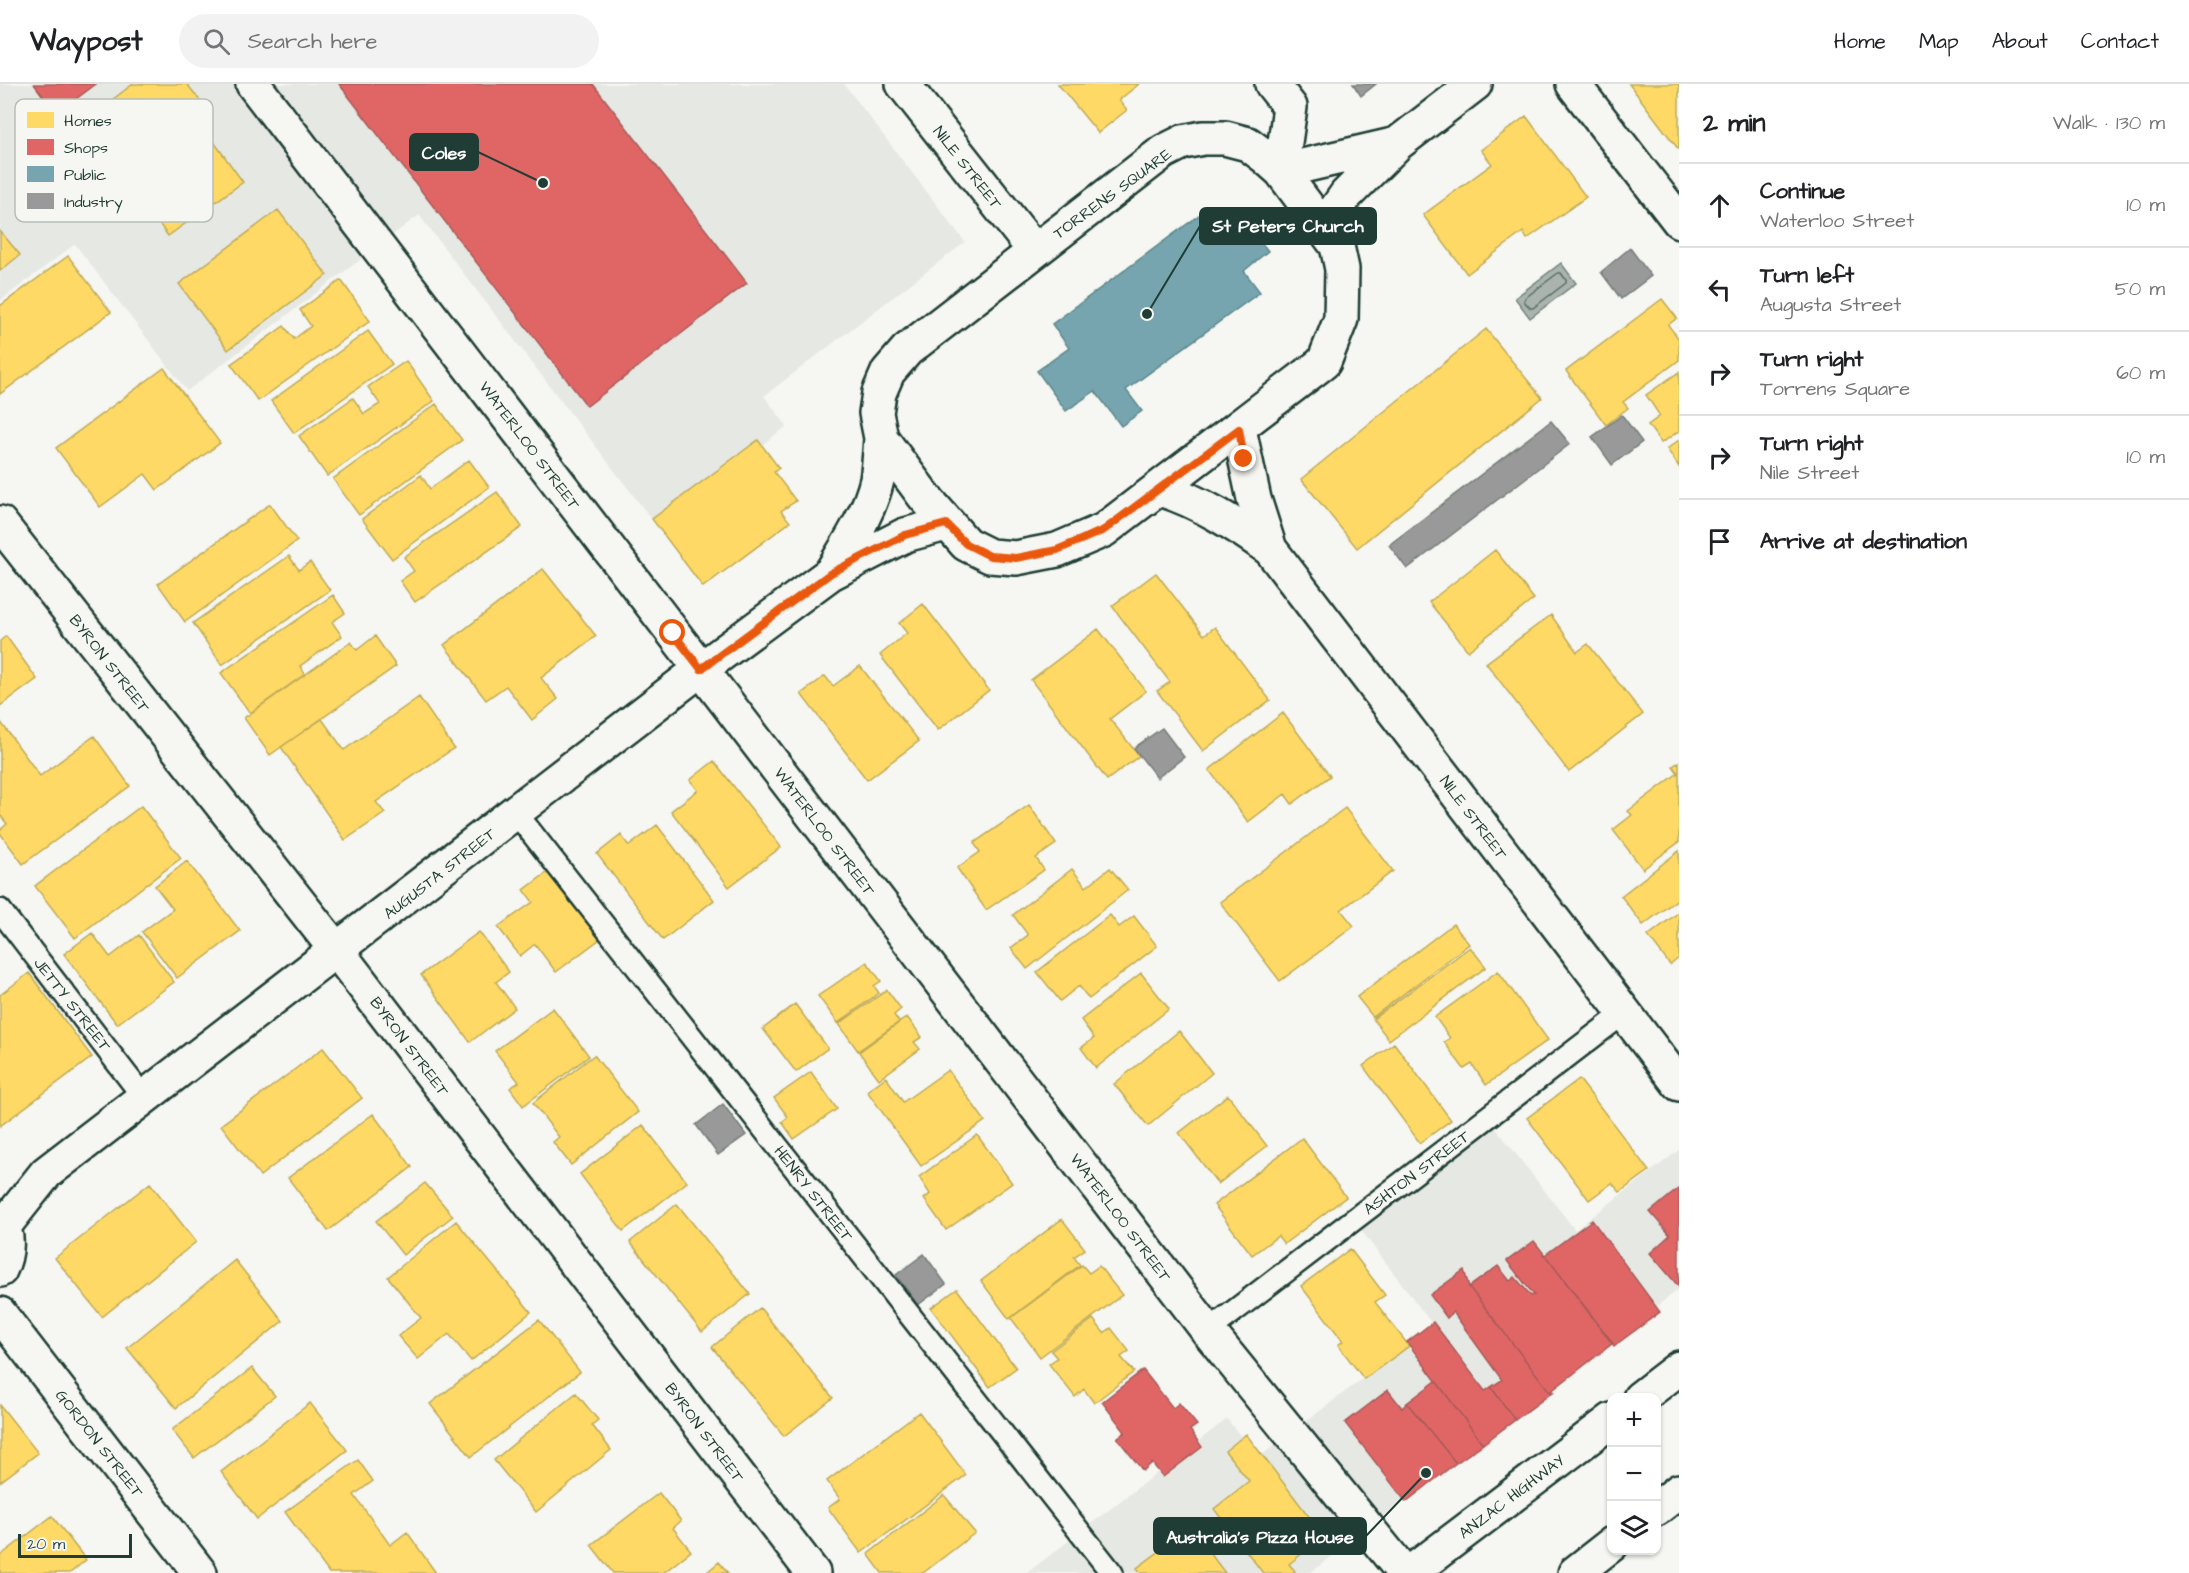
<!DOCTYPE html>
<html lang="en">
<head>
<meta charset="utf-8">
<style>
  :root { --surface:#fff; --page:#f2f2f2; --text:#202124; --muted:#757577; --line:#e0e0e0 }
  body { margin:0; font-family:"Architects Daughter",sans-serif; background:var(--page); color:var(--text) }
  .controls { position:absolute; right:18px; bottom:18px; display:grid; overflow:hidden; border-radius:12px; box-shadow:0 2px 4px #0004 }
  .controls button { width:54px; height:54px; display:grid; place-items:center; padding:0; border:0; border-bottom:2px solid var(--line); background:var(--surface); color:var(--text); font:30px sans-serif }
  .scale { position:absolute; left:18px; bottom:15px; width:114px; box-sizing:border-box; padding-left:6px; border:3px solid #1f3d34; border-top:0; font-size:16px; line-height:21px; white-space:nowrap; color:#1f3d34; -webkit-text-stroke:4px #f6f6f2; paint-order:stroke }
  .stop { position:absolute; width:18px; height:18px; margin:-14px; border:4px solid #ea580c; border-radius:50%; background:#fff }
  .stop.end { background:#ea580c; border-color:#fff; box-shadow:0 2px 6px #0008 }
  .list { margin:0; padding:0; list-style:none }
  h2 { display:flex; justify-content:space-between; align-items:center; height:78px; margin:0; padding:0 24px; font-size:26px }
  h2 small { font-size:20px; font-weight:400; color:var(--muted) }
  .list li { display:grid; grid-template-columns:39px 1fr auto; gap:18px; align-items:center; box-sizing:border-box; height:84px; padding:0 24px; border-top:2px solid var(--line) }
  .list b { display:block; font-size:22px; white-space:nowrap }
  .list p { margin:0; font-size:20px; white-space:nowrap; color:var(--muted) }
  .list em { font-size:20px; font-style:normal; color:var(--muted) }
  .icon { flex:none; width:33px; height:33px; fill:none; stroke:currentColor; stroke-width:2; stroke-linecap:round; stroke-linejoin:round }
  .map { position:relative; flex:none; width:1679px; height:1489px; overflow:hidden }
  header { display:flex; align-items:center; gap:36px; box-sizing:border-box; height:84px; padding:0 30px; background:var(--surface); border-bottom:2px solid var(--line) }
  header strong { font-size:28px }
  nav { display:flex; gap:33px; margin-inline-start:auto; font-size:21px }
  .search { width:420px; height:54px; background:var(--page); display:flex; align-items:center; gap:15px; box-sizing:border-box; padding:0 21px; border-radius:33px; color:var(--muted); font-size:22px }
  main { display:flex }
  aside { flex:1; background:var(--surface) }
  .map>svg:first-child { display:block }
  .built { fill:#e6e8e4 }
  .water { fill:#aab3ae; stroke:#72847d; stroke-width:1.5 }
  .homes { fill:#ffd966; stroke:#bcaa57; stroke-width:1.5 }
  .shops { fill:#e06666; stroke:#a65a57; stroke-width:1.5 }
  .public { fill:#76a5af; stroke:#5c868a; stroke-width:1.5 }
  .industry { fill:#999; stroke:#747d7b; stroke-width:1.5 }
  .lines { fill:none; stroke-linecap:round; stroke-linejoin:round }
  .shore { stroke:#576c65; stroke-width:1.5 }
  .service-casing { stroke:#1f3d34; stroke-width:26 }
  .minor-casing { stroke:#1f3d34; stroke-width:38 }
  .tertiary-casing { stroke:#1f3d34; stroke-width:38 }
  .service { stroke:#f6f6f2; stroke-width:21 }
  .minor { stroke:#f6f6f2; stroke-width:33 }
  .tertiary { stroke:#f6f6f2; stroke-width:33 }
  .route { stroke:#ea580c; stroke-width:8 }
  .labels { text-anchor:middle; stroke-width:6; stroke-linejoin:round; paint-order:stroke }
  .street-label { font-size:16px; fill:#1f3d34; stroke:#f6f6f2 }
  .key { fill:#f6f6f2; stroke:#b6beb9; stroke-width:1.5 }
  .key-label { font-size:16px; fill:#1f3d34 }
  .leader { fill:none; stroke:#1f3d34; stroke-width:2 }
  .callout-dot { fill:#1f3d34; stroke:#f6f6f2; stroke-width:2 }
  .callout { fill:#1f3d34; stroke:#1f3d34; stroke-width:2 }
  .callout-label { font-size:18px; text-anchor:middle; font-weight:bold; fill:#fff }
</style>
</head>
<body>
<header>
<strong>Waypost</strong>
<div class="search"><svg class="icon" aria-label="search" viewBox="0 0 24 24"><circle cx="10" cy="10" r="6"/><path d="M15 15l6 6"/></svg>Search here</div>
<nav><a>Home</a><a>Map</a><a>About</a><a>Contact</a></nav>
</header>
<main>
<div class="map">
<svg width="1679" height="1489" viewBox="0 0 1679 1489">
  <rect width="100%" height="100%" fill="#f6f6f2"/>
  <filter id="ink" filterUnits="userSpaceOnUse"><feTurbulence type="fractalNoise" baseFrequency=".0167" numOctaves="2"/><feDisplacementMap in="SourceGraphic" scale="12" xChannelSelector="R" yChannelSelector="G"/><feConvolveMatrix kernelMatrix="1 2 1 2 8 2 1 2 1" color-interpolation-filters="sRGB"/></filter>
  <g filter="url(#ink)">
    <path class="built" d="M 0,0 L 844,0 L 965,158 L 764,312 L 787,342 L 656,441 L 419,131 L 187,307 L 75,160 L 0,217 Z
      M 1495,1043 L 1575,1146 L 1679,1066 L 1679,1205 L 1310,1489 L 1027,1489 L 1227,1335 L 1258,1374 L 1433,1241 L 1361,1146 Z"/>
    <path class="water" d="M 1561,179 L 1576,199 L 1530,234 L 1515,214 Z"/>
    <path class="homes" d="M 133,0 L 187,0 L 202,19 L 112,88 L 78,42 Z
      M 1058,0 L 1139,0 L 1119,16 L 1127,26 L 1098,49 Z
      M 1629,0 L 1679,0 L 1679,66 Z
      M 1526,32 L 1586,113 L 1527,155 L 1523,148 L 1467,190 L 1423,131 L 1492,80 L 1481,66 Z
      M 214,58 L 243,98 L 168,152 L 139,112 Z
      M 278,126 L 327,191 L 228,266 L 179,200 Z
      M 0,147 L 20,171 L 0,187 Z
      M 68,172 L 111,228 L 0,310 L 0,222 Z
      M 341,196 L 370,237 L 258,317 L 231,280 L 284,242 L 294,255 L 311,242 L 300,226 Z
      M 1662,215 L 1677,234 L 1668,241 L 1679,255 L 1679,276 L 1623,318 L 1628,324 L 1606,341 L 1566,287 Z
      M 1486,245 L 1542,314 L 1357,464 L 1301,395 Z
      M 368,247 L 392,280 L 294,349 L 271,317 Z
      M 406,277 L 434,317 L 327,392 L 299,352 L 353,314 L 364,330 L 380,320 L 368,303 Z
      M 164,284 L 220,359 L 157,406 L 145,390 L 100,423 L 56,364 Z
      M 1679,288 L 1679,347 L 1661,359 L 1648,341 L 1660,332 L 1646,311 Z
      M 436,320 L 462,356 L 359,431 L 333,395 Z
      M 758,356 L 779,384 L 774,388 L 796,417 L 781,427 L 790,438 L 703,503 L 652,435 Z
      M 1679,356 L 1679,383 L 1667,365 Z
      M 469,376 L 489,403 L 392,475 L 362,435 L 421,391 L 430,405 Z
      M 497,408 L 522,443 L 415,518 L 400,497 L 414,487 L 404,473 Z
      M 270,420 L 297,457 L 185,538 L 158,500 Z
      M 1495,466 L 1534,515 L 1468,567 L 1429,518 Z
      M 289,472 L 299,486 L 310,478 L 330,506 L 222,581 L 193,539 Z
      M 543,485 L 596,552 L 541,594 L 558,615 L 532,636 L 506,602 L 486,616 L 444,561 Z
      M 1156,489 L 1204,551 L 1215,543 L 1270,616 L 1203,667 L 1157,607 L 1170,598 L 1112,522 Z
      M 333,511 L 345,529 L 332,538 L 342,552 L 300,582 L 305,590 L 250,629 L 221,589 Z
      M 923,520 L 989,606 L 938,646 L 880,571 L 907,549 L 899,539 Z
      M 1551,531 L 1577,568 L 1588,560 L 1643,630 L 1569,688 L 1486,579 Z
      M 1098,545 L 1146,607 L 1110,635 L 1139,672 L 1107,696 L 1031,596 Z
      M 6,552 L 37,595 L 0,622 L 0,557 Z
      M 375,552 L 396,582 L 270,671 L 244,634 L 351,558 L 357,566 Z
      M 860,582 L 919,657 L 867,696 L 801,610 L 825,592 L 833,602 Z
      M 419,613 L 454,664 L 376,718 L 385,729 L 345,756 L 281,663 L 322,635 L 344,666 Z
      M 1283,629 L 1330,692 L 1292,720 L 1285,710 L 1248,738 L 1209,686 Z
      M 0,637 L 40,692 L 94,652 L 130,702 L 23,780 L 0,749 L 0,746 L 7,740 L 0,731 Z
      M 714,677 L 781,763 L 729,803 L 671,727 L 698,706 L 690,696 Z
      M 1679,678 L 1679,758 L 1643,785 L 1613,746 L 1632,731 L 1628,727 L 1678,689 L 1673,682 Z
      M 1029,721 L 1056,760 L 1036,774 L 1044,786 L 986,826 L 957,784 L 980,768 L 974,759 Z
      M 141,722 L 181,774 L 75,854 L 35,802 Z
      M 1345,724 L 1393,787 L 1341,826 L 1354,842 L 1280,897 L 1220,818 Z
      M 657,741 L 714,816 L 663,856 L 597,770 L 621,751 L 629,762 Z
      M 1679,767 L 1679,814 L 1643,841 L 1621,812 Z
      M 187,777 L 240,847 L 177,894 L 142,848 L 173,825 L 155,802 Z
      M 553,784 L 604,852 L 556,888 L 535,860 L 520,872 L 498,843 L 533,818 L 524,806 Z
      M 1110,784 L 1128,806 L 1027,885 L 1011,864 L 1028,851 L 1013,831 L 1072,785 L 1086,803 Z
      M 1679,828 L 1679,874 L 1670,881 L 1648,852 Z
      M 1110,831 L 1119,843 L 1134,832 L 1157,862 L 1089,915 L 1079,902 L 1060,917 L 1037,888 Z
      M 1453,840 L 1469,860 L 1373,933 L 1357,913 Z
      M 479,848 L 509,888 L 496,898 L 515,924 L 470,958 L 421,891 Z
      M 92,849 L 110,873 L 139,851 L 174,898 L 117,940 L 64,870 Z
      M 1470,863 L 1486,883 L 1389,956 L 1373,935 Z
      M 867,878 L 881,897 L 874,902 L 879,909 L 838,939 L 818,912 Z
      M 1498,887 L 1548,956 L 1486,1001 L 1472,980 L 1464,985 L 1444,958 L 1450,954 L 1435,933 Z
      M 29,889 L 92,973 L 0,1042 L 0,911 Z
      M 1141,889 L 1169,925 L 1096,984 L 1081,964 L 1094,954 L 1081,936 Z
      M 887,906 L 901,925 L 894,931 L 899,938 L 858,967 L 839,940 Z
      M 795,920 L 828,964 L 796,988 L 763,945 Z
      M 553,924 L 589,972 L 523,1022 L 510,1004 L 519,998 L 495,967 Z
      M 907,933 L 922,953 L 914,958 L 920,965 L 879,995 L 859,968 Z
      M 1179,947 L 1212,989 L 1148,1042 L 1114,1000 Z
      M 1394,959 L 1451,1036 L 1420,1059 L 1363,982 Z
      M 323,964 L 362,1014 L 260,1092 L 221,1041 Z
      M 594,971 L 638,1028 L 571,1081 L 553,1058 L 559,1053 L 533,1019 Z
      M 948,986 L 985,1037 L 921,1082 L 867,1007 L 886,993 L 903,1018 Z
      M 811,988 L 837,1025 L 794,1055 L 782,1038 L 788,1033 L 774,1014 Z
      M 1579,995 L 1649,1087 L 1620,1108 L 1612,1099 L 1589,1116 L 1527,1034 Z
      M 1228,1011 L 1267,1062 L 1218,1100 L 1179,1049 Z
      M 373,1030 L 412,1083 L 328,1147 L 288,1094 Z
      M 643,1041 L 687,1098 L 623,1147 L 580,1090 Z
      M 977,1051 L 1012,1099 L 946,1146 L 924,1115 L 930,1110 L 919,1093 Z
      M 1302,1054 L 1346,1113 L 1284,1160 L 1278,1152 L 1252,1171 L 1214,1121 Z
      M 150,1099 L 196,1158 L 102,1233 L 55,1174 Z
      M 425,1099 L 453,1132 L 403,1171 L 376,1137 Z
      M 677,1120 L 750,1210 L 702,1248 L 630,1158 Z
      M 1062,1135 L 1085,1165 L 1074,1173 L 1080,1181 L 1009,1235 L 981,1197 Z
      M 456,1137 L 531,1228 L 471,1277 L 449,1250 L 418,1275 L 398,1252 L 421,1234 L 388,1193 Z
      M 1350,1165 L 1385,1211 L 1375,1218 L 1409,1262 L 1364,1295 L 1338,1261 L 1343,1257 L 1301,1202 Z
      M 235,1176 L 283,1237 L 176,1324 L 127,1264 Z
      M 1082,1181 L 1089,1189 L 1099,1182 L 1122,1211 L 1040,1273 L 1011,1234 Z
      M 957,1205 L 1016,1284 L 990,1303 L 931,1224 Z
      M 760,1224 L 833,1314 L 784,1352 L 712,1263 Z
      M 1093,1235 L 1104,1249 L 1111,1244 L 1129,1267 L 1121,1273 L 1134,1288 L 1094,1319 L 1084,1305 L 1075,1313 L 1049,1280 L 1057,1274 L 1051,1267 Z
      M 539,1236 L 580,1288 L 471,1373 L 430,1320 Z
      M 252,1284 L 275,1312 L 194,1374 L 172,1346 Z
      M 576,1309 L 598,1336 L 592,1341 L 611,1366 L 536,1428 L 494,1376 Z
      M 310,1319 L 347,1366 L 257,1435 L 221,1388 Z
      M 0,1321 L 38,1369 L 0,1398 Z
      M 919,1328 L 966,1391 L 861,1469 L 828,1424 L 840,1415 L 827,1397 Z
      M 1246,1350 L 1324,1452 L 1289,1480 L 1295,1487 L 1292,1489 L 1263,1489 L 1214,1425 L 1249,1397 L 1225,1367 Z
      M 358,1376 L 373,1397 L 354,1411 L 390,1461 L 407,1448 L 436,1489 L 329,1489 L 285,1428 Z
      M 659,1409 L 681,1437 L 673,1444 L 691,1467 L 663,1489 L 613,1489 L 591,1461 Z
      M 944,1411 L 975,1449 L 923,1489 L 882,1489 L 868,1470 Z
      M 52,1432 L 86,1476 L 70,1489 L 0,1489 L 0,1472 Z
      M 1191,1444 L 1225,1489 L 1141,1489 L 1137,1484 Z
      M 719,1478 L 728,1489 L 706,1489 Z"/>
    <path class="shops" d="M 34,0 L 96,0 L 56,30 Z
      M 339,0 L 593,0 L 747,199 L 587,322 Z
      M 1679,1104 L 1679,1203 L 1650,1169 L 1670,1151 L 1650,1128 Z
      M 1592,1136 L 1660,1228 L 1614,1262 L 1545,1171 Z
      M 1534,1157 L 1613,1259 L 1550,1308 L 1469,1203 L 1498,1182 L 1510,1197 L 1515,1193 L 1531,1212 L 1534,1211 L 1507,1177 Z
      M 1464,1186 L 1469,1203 L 1550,1308 L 1553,1308 L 1515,1336 L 1491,1303 L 1502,1296 L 1453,1228 L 1447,1234 L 1430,1211 Z
      M 1433,1238 L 1485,1307 L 1491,1303 L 1515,1336 L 1483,1360 L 1407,1258 Z
      M 1143,1286 L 1173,1324 L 1179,1319 L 1197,1341 L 1190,1346 L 1202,1363 L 1163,1393 L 1152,1379 L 1143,1387 L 1117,1354 L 1125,1348 L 1102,1318 Z
      M 1436,1297 L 1483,1360 L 1456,1379 L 1407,1319 Z
      M 1388,1306 L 1402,1324 L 1407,1319 L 1456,1379 L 1406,1418 L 1345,1339 Z"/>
    <path class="public" d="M 1202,129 L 1221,154 L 1244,137 L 1268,167 L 1244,187 L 1260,208 L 1126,306 L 1142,327 L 1121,342 L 1095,307 L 1066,327 L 1037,287 L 1069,264 L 1052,240 Z"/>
    <path class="industry" d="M 1353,0 L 1376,0 L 1361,12 Z
      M 1630,164 L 1651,192 L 1621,215 L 1601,188 Z
      M 1622,331 L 1642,358 L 1612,381 L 1592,353 Z
      M 1551,337 L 1570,360 L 1407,485 L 1389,461 Z
      M 1162,644 L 1184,673 L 1157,694 L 1134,664 Z
      M 723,1020 L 746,1051 L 718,1071 L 696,1041 Z
      M 924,1170 L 946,1200 L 918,1221 L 896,1191 Z"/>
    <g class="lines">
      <path class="shore" d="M 1558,189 L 1561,189 L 1566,196 L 1566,199 L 1533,224 L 1530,224 L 1524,217 L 1525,214 Z"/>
      <g class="service-casing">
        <path id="service" d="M 516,729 L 1112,1489
          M 0,826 L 145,1015
          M 1208,1247 L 1624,929"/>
      </g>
      <g class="minor-casing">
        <path id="minor" d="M 253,0 L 1208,1247 L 1404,1489
          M 903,0 L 1034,166
          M 1272,0 L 1290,23 L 1281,87 L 1397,60
          M 1573,0 L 1679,137
          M 1203,54 L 1225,54 L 1248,60 L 1264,72 L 1281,87 L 1337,162 L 1342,185 L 1341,235 L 1324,278 L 1104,446 L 1057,466 L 1016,474 L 990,472 L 966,460 L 924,412 L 881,354 L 876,329 L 879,309 L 888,288 L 907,266 L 1163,68 L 1183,58 Z
          M 1323,144 L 1346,111 L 1397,60 L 1475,0
          M 1160,405 C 1201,418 1235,440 1270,465 L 1254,415 L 1239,345
          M 0,439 L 337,867 L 813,1489
          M 1270,465 L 1679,1000
          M 831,489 C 848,460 869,430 877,396 C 879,383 880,368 881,354
          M 0,1135 C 9,1151 8,1170 0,1186
          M 4,1142 L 46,1089 L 701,585 L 831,489 L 905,451 L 946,440
          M 0,1230 L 200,1489"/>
      </g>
      <g class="tertiary-casing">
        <path id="tertiary" d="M 1640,1314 L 1679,1284
          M 1656,1425 L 1679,1407
          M 1410,1489 L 1612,1336
          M 1575,1489 L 1612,1460"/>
      </g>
      <use href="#service" class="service"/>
      <use href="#minor" class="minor"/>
      <use href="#tertiary" class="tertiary"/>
    </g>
  </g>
  <g class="lines" filter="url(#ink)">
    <path class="route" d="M 673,549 L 701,585 L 831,489 L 905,451 L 946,440 L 966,460 L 990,472 L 1016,474 L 1057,466 L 1104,446 L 1239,345 L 1244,375"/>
  </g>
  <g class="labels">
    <g class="street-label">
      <text transform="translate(968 83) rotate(52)" y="6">NILE STREET</text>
      <text transform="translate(1112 109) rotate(-36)" y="6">TORRENS SQUARE</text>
      <text transform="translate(530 361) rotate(53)" y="6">WATERLOO STREET</text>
      <text transform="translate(110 579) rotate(52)" y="6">BYRON STREET</text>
      <text transform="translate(1474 733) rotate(53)" y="6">NILE STREET</text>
      <text transform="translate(825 747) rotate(53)" y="6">WATERLOO STREET</text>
      <text transform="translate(439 789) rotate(-38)" y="6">AUGUSTA STREET</text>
      <text transform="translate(73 920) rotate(52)" y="6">JETTY STREET</text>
      <text transform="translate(410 962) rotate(53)" y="6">BYRON STREET</text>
      <text transform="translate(1416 1088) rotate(-37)" y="6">ASHTON STREET</text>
      <text transform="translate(814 1109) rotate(52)" y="6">HENRY STREET</text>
      <text transform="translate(1121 1133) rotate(53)" y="6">WATERLOO STREET</text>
      <text transform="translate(705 1348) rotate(53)" y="6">BYRON STREET</text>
      <text transform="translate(100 1359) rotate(52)" y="6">GORDON STREET</text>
      <text transform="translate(1511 1412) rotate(-37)" y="6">ANZAC HIGHWAY</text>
    </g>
  </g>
  <rect x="15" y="15" width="198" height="123" rx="9" class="key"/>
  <rect x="27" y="28" width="27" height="16" fill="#ffd966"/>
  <rect x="27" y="55" width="27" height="16" fill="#e06666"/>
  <rect x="27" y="82" width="27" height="16" fill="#76a5af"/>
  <rect x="27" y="109" width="27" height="16" fill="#999"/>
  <g class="key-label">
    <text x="64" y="42">Homes</text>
    <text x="64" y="69">Shops</text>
    <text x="64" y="96">Public</text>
    <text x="64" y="123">Industry</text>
  </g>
  <path class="leader" d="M543 99L478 68M1147 230L1200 142M1426 1389L1366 1452"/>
  <g class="callout-dot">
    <circle cx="543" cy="99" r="6"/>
    <circle cx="1147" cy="230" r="6"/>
    <circle cx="1426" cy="1389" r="6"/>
  </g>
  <g class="callout">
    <rect x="410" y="50" width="68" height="36" rx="6"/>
    <rect x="1200" y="124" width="176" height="36" rx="6"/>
    <rect x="1154" y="1434" width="212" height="36" rx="6"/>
  </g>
  <g class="callout-label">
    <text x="444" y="75">Coles</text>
    <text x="1288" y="148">St Peters Church</text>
    <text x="1260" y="1459">Australia's Pizza House</text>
  </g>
</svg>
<div class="controls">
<button>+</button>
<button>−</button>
<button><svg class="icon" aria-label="layers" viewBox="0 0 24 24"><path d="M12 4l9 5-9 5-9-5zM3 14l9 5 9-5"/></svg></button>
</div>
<div class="scale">20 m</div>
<div class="stop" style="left:673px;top:549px"></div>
<div class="stop end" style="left:1244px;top:375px"></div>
</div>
<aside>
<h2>2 min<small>Walk · 130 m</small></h2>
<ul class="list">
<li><svg class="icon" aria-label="ahead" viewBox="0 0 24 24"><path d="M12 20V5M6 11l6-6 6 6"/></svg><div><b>Continue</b><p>Waterloo Street</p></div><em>10 m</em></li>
<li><svg class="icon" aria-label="left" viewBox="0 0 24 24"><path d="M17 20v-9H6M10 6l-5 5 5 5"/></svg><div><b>Turn left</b><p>Augusta Street</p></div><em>50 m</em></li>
<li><svg class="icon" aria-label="right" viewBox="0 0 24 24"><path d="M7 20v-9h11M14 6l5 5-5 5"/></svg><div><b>Turn right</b><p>Torrens Square</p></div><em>60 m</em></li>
<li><svg class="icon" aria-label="right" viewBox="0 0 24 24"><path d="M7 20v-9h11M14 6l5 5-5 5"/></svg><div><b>Turn right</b><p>Nile Street</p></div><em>10 m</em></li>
<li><svg class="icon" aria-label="arrive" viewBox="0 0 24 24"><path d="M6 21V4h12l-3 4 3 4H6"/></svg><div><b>Arrive at destination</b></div></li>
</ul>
</aside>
</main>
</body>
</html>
